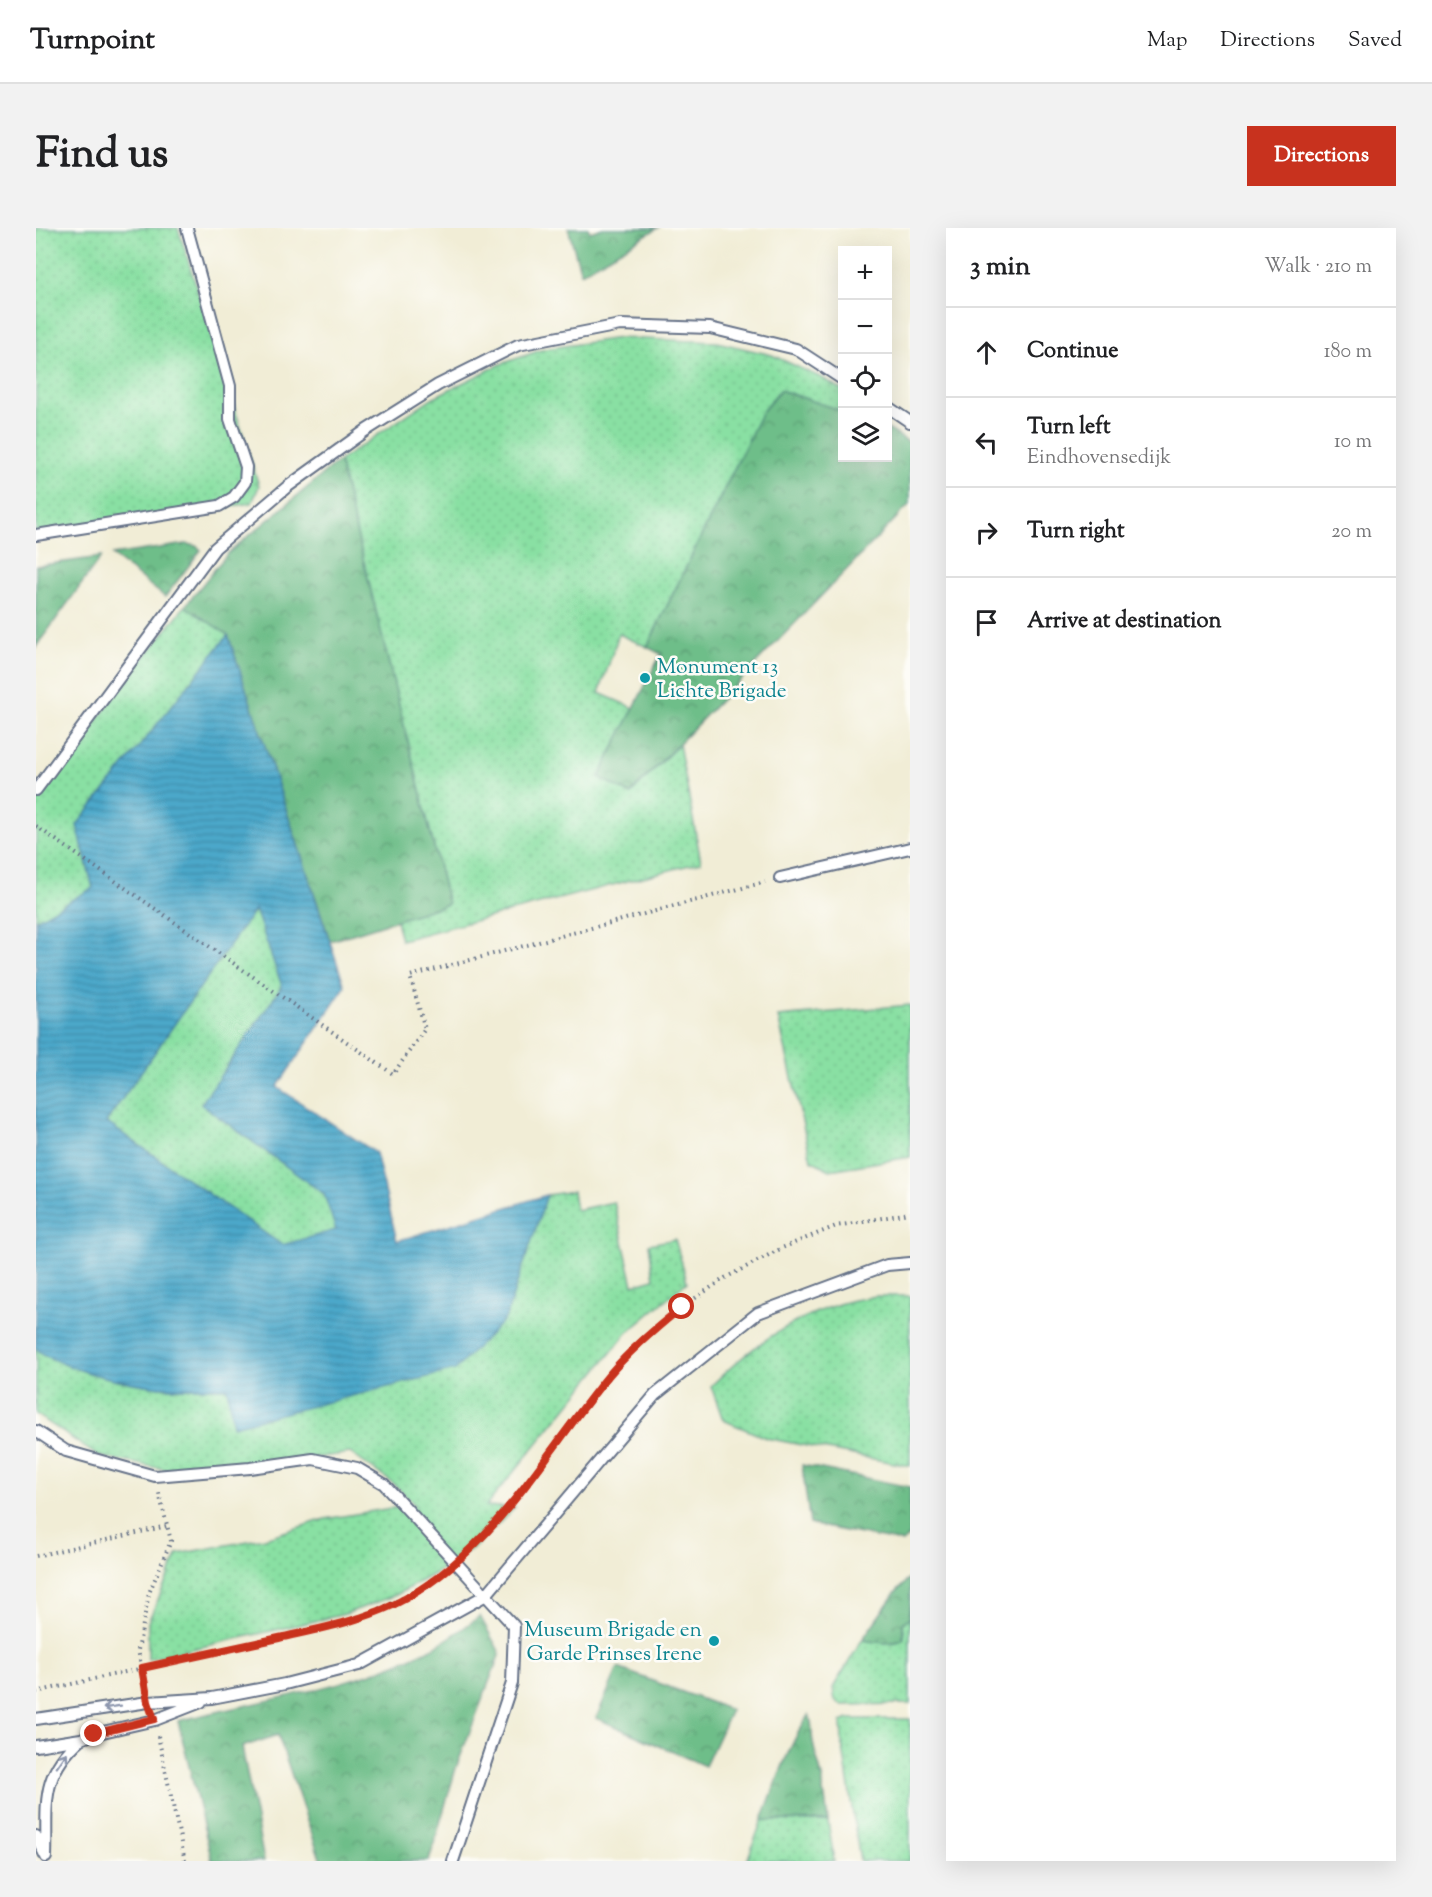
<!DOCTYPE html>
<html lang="en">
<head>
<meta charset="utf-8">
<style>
  :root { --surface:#fff; --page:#f2f2f2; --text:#202124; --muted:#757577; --line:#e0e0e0; --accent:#c8321e }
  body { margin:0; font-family:"Sorts Mill Goudy",serif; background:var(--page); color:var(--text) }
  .controls { position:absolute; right:18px; top:18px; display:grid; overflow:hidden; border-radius:0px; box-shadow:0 6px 24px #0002 }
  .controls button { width:54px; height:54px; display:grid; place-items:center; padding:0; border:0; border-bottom:2px solid var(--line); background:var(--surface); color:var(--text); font:30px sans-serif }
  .stop { position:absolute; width:18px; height:18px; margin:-14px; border:4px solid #c8321e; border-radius:50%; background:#fff }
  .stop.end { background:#c8321e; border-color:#fff; box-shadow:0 2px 6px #0008 }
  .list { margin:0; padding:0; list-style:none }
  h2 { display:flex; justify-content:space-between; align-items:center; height:78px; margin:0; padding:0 24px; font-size:26px }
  h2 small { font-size:20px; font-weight:400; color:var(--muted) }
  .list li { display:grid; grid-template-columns:39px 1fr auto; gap:18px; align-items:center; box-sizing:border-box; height:90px; padding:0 24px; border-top:2px solid var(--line) }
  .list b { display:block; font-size:22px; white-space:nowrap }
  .list p { margin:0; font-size:20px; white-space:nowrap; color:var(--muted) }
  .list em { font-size:20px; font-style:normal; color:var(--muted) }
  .icon { flex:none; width:33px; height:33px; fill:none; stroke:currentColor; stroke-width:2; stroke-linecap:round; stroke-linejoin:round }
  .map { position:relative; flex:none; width:874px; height:1633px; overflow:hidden; border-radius:0px }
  header { display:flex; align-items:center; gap:36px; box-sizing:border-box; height:84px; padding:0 30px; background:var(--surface); border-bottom:2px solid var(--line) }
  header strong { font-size:28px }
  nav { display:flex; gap:33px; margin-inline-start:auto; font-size:21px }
  .intro { display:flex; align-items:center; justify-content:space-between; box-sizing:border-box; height:144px; padding:0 36px }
  h1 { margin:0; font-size:42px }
  .button { padding:15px 27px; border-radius:0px; background:var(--accent); color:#fff; font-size:21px; font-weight:700 }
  main { display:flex; gap:36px; padding:0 36px }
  aside { flex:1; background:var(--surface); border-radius:0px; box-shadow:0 6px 24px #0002 }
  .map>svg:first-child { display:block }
  .grass { fill:url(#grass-dots); stroke:#528880; stroke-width:1.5 }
  .forest { fill:url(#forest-crowns); stroke:#447674; stroke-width:1.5 }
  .water { fill:url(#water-rules); stroke:#346c94; stroke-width:1.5; fill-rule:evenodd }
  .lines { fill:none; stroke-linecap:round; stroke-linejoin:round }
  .lane-casing { stroke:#667288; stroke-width:14 }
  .path { stroke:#667288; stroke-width:4; stroke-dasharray:1.5 4.5; stroke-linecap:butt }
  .lane { stroke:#fff; stroke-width:10 }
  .oneway { stroke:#8d97ae }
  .route { stroke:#c8321e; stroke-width:8 }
  .culture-dot { fill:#0f9aa8; stroke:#fdfcf7; stroke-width:2 }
  .labels { text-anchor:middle; stroke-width:5; stroke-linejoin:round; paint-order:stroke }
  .culture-label { font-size:21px; fill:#0d838f; stroke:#fdfcf7; text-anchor:start }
</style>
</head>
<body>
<header>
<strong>Turnpoint</strong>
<nav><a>Map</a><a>Directions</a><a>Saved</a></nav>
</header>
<div class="intro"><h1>Find us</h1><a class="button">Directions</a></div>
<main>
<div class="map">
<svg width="874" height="1633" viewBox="0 0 874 1633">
  <defs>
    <pattern id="grass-dots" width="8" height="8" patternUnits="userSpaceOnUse" patternTransform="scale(1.5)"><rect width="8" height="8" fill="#89e0a3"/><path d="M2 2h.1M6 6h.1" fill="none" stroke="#76c08f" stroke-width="1.8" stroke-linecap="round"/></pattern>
    <pattern id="forest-crowns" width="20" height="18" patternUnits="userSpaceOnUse" patternTransform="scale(1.5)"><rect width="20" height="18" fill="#6ebe89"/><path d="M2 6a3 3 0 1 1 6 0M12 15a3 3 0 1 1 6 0" fill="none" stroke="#5a9b73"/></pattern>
    <pattern id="water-rules" width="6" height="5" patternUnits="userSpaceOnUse" patternTransform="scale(1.5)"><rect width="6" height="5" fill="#4ca8ca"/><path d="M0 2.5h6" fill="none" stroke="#3e89a7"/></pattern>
  </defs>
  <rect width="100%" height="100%" fill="#fdfcf7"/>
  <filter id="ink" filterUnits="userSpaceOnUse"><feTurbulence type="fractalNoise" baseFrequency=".0167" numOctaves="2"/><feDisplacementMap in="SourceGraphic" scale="12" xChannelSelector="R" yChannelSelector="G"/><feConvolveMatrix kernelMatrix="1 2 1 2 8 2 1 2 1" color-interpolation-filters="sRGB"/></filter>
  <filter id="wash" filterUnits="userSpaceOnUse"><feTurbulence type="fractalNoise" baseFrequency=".008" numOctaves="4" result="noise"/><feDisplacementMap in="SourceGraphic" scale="24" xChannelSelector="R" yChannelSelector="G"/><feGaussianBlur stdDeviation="1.35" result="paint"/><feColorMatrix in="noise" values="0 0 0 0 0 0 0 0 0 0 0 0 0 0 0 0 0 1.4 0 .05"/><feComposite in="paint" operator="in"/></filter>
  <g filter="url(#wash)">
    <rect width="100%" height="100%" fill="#f1edd6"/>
    <path class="grass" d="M 0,0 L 142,0 L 223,258 L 216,275 L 0,307 Z
      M 583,110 L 681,114 L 736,127 L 788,151 L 806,162 L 806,183 L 744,162 L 726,184 L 611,419 L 583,406 L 563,465 L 598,480 L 563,549 L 595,566 L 643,516 L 665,634 L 365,712 L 360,692 L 412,676 L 303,233 L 396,170 L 465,136 L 508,121 Z
      M 149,378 L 192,407 L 41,597 L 57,660 L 0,692 L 0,575 L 98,442 Z
      M 219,681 L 246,758 L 165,876 L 288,966 L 301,1002 L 246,1017 L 70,894 Z
      M 874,777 L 874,929 L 794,942 L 775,932 L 742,789 Z
      M 537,963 L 540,982 L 578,974 L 597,1057 L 618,1051 L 613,1016 L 639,1011 L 651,1054 L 591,1105 L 450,1278 L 479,1280 L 440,1318 L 401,1344 L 360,1367 L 309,1386 L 112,1431 L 112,1394 L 142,1326 L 229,1310 L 289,1291 L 362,1279 L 380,1278 L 358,1256 L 314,1225 L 256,1233 L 148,1245 L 62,1228 L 0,1186 L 0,1121 C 29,1143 89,1155 125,1159 C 146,1162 169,1159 191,1160 L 198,1198 L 469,1091 L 511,967 Z
      M 840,1068 L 874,1068 L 874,1238 L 730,1210 L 687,1192 L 675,1158 C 712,1121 752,1092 803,1076 C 815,1072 828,1070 840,1068 Z
      M 874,1389 L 874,1476 L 805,1477 L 799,1473 L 797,1460 L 826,1412 C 834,1413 864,1419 868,1409 C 869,1406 867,1398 867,1395 Z
      M 813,1491 L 874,1491 L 874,1633 L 824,1633 L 806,1513 L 805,1494 Z
      M 726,1592 L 792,1593 L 798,1633 L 711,1633 Z"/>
    <path class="forest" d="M 532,0 L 552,0 L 554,4 L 567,0 L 622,0 L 545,45 Z
      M 744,162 L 806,183 L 806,230 L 852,230 L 852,201 L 874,215 L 874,276 L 594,566 L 563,549 L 625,426 L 611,419 L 726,184 Z
      M 303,233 L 412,676 L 294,713 L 192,407 L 149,378 L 191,326 Z
      M 150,316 L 160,318 L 165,322 L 129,369 L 76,327 Z
      M 65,329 L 0,419 L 0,338 Z
      M 766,1237 L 874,1259 L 874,1307 L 866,1314 L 774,1296 Z
      M 874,1350 L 874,1389 L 867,1395 L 867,1412 C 854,1417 840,1414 826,1412 L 859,1365 Z
      M 444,1388 L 464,1425 L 420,1540 L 393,1633 L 285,1633 L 242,1507 L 206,1519 L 228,1633 L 176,1633 L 142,1493 C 226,1472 315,1460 394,1421 C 412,1412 428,1400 444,1388 Z
      M 582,1440 L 695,1482 L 669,1538 L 560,1490 Z
      M 773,1486 C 777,1495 775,1504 777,1514 C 779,1530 789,1548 787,1565 L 789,1569 L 792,1593 L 726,1592 C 740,1555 752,1519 773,1486 Z"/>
    <path class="water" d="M 192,407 L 309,759 L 241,859 L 340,925 L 361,1013 L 511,967 L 469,1091 L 419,1142 L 197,1198 L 191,1160 C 169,1159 146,1162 125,1159 C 89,1155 29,1143 0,1121 L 0,692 L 57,660 L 41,597 ZM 219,681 L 246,758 L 165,876 L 288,966 L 300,1002 L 246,1017 L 70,894 Z"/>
  </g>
  <g filter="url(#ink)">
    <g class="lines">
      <g class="lane-casing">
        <path id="lane" d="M 852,179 L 874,194
          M 0,307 L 183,278 L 198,269 L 209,254 L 210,239 L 194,191 L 194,158 L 151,0
          M 0,562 L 179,320 L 251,259 L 329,203 L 402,157 L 482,117 L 584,97 L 674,100 L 760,121 L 806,151
          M 744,650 L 874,620
          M 0,1203 L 30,1223 L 119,1248 L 214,1240 L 277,1231 L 321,1240 L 348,1256 L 478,1398 L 476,1455 L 417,1633
          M 0,1491 L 112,1474 L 176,1470 L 249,1456 L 323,1437 L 450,1367 L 619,1167 L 722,1085 L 851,1037 L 874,1035
          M 0,1518 L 45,1511 L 58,1506 L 119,1492 L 165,1474
          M 0,1608 L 9,1627
          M 10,1629 C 12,1578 2,1549 45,1511"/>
      </g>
      <path class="path" d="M 0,598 L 357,846 L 389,801 L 374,748 L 729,654
        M 431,1323 L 454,1300 L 496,1248 L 574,1146 L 607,1111 L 646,1079 L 689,1050 L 746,1020 L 800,998 L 874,985
        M 0,1328 L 131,1298
        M 109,1457 L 102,1422 L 113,1365 L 135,1313 L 123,1265
        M 0,1464 L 308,1395 C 343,1382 376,1369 405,1346
        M 122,1508 L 149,1633"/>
      <use href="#lane" class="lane"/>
    </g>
    <defs><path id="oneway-shaft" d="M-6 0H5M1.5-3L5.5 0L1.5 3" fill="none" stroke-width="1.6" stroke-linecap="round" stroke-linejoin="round" transform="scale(1.5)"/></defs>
    <g class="oneway">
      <use href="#oneway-shaft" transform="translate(76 1479) rotate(171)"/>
      <use href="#oneway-shaft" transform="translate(26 1532) rotate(-55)"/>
    </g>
  </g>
  <g class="lines" filter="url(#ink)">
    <path class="route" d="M 58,1506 L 118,1491 L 112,1474 L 106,1440 C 152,1430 197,1420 243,1410 C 282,1401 321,1394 357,1377 C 452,1331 508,1226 573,1147 C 595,1121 620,1100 646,1079"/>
  </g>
  <g class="culture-dot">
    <circle cx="609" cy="450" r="6"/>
    <circle cx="678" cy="1413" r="6"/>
  </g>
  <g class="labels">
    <g class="culture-label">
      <text x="621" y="445">Monument 13<tspan x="621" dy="24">Lichte Brigade</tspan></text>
      <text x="666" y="1408" text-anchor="end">Museum Brigade en<tspan x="666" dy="24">Garde Prinses Irene</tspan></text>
    </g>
  </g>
</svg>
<div class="controls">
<button>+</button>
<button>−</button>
<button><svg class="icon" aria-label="locate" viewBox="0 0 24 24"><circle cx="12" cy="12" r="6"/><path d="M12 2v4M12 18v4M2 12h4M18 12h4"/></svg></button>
<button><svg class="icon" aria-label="layers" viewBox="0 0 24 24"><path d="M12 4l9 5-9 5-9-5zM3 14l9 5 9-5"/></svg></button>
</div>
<div class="stop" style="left:646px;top:1079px"></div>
<div class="stop end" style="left:58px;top:1506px"></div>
</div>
<aside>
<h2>3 min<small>Walk · 210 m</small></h2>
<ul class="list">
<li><svg class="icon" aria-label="ahead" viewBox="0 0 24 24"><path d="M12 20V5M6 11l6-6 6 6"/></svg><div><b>Continue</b></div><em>180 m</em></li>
<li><svg class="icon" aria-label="left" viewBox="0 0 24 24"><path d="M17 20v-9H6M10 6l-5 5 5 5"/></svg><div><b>Turn left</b><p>Eindhovensedijk</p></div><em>10 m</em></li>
<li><svg class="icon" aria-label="right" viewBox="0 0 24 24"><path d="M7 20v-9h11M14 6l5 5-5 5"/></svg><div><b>Turn right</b></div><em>20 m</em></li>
<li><svg class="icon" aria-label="arrive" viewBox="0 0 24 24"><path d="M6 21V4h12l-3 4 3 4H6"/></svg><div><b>Arrive at destination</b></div></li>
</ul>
</aside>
</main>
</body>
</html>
